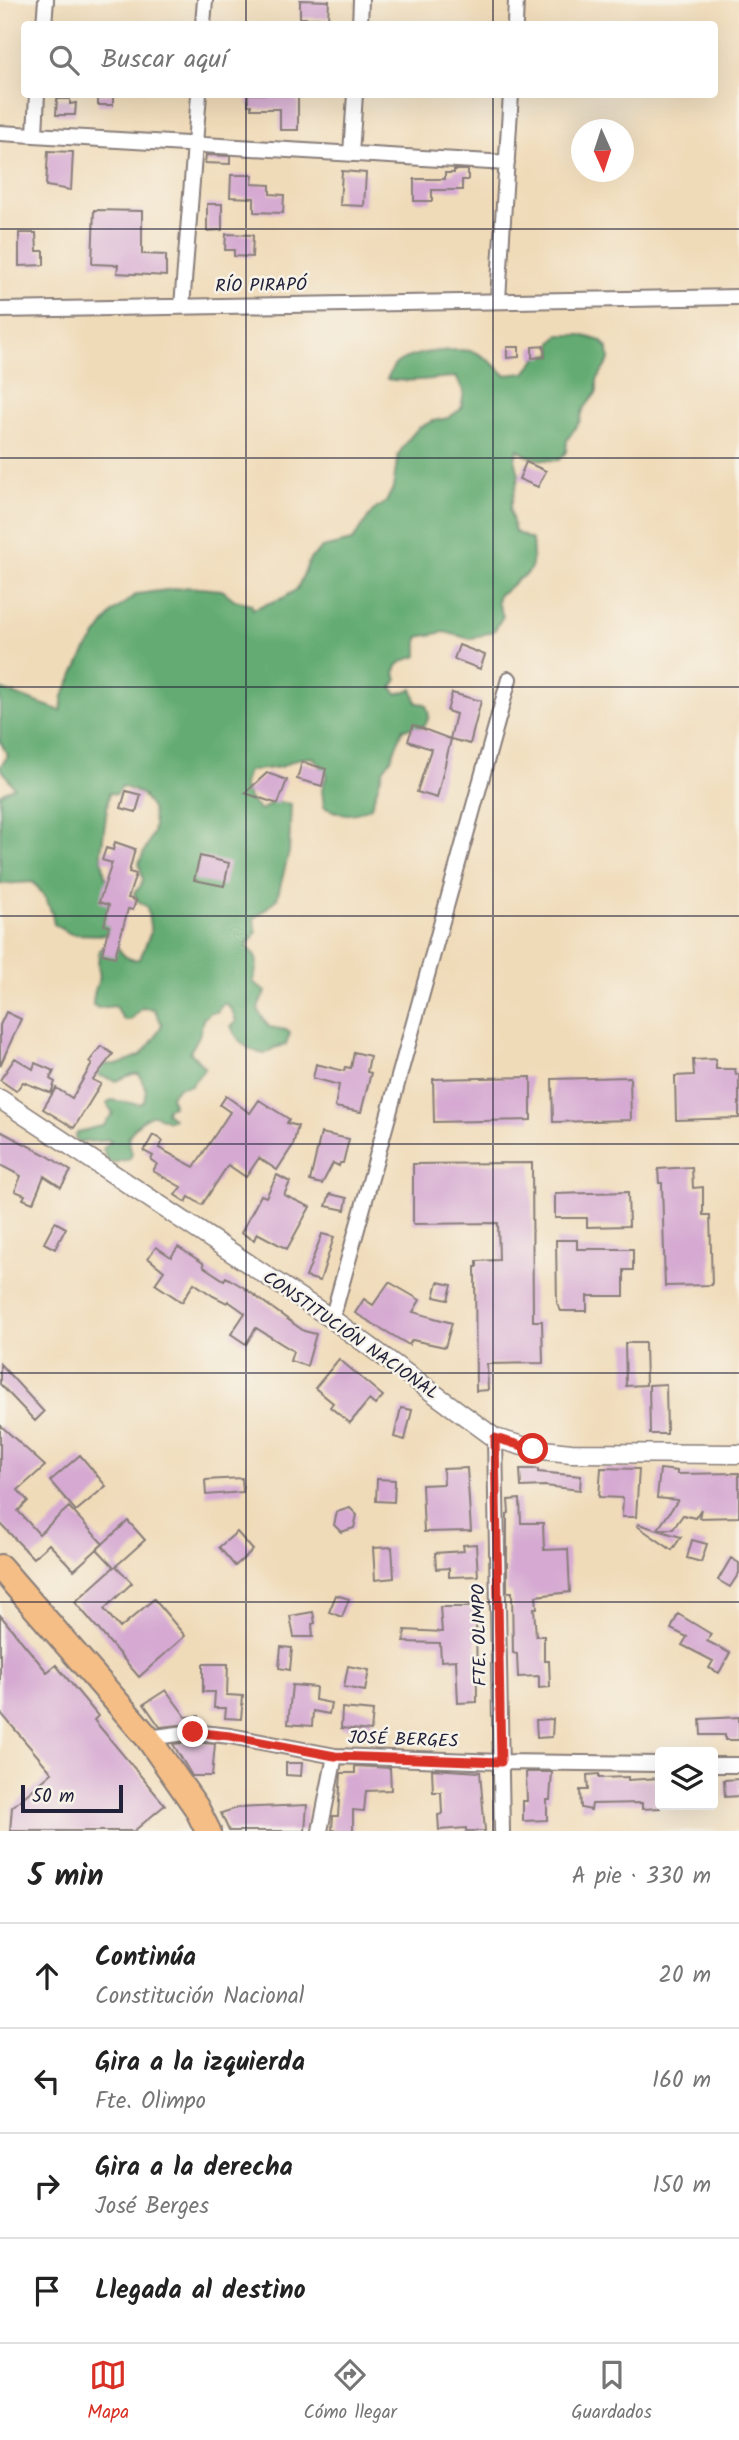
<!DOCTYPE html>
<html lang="es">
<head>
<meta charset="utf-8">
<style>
  :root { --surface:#fff; --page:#f6f6f6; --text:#222; --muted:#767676; --line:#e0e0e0; --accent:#d93025 }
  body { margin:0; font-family:Kalam,sans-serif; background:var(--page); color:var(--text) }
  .controls { position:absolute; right:21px; bottom:21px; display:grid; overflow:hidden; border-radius:7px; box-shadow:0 7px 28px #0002 }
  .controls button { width:63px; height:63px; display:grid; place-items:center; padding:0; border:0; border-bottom:2px solid var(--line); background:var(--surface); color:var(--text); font:35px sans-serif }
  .compass { position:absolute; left:571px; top:119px; width:63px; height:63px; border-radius:50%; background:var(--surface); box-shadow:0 7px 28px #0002; rotate:177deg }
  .scale { position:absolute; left:21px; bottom:18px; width:102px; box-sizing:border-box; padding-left:7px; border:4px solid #22223b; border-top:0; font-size:19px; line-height:24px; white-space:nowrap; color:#22223b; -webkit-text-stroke:5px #f7f3e8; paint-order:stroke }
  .stop { position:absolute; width:21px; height:21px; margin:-16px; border:5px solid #d93025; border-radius:50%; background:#fff }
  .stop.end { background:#d93025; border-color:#fff; box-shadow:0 2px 7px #0008 }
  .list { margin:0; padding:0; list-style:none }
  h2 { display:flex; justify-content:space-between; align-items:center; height:91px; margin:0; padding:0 28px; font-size:30px }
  h2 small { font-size:23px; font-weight:400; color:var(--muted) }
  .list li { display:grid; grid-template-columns:46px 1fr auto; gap:21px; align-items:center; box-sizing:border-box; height:105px; padding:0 28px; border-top:2px solid var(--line) }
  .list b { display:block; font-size:26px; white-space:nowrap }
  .list p { margin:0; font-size:23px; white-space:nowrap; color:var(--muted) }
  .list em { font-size:23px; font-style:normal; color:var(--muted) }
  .icon { flex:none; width:38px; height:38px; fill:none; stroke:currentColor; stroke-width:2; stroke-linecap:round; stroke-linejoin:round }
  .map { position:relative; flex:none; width:739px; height:1831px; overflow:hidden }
  .search { position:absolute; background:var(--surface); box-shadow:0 7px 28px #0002; left:21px; right:21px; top:21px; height:77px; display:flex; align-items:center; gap:18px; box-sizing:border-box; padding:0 24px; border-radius:7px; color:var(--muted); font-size:26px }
  .sheet { height:511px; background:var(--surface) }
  nav { display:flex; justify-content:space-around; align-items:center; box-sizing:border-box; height:98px; border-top:2px solid var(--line); background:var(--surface); font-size:19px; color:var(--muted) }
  nav a { display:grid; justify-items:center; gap:4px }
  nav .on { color:var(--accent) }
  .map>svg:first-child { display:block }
  .forest { fill:#63ab72; stroke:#426656; stroke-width:2 }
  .building { fill:#d5a9d2 }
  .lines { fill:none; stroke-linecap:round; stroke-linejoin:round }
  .minor-casing { stroke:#897e7a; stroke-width:18 }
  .tertiary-casing { stroke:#897e7a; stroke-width:21 }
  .trunk-casing { stroke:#897e7a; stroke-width:28 }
  .minor { stroke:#fff; stroke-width:14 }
  .tertiary { stroke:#fff; stroke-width:18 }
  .trunk { stroke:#f5be86; stroke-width:24 }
  .route { stroke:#d93025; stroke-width:9 }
  .grid { fill:none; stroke:#22223b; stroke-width:2; stroke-opacity:0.55 }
  .labels { text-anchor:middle; stroke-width:5; stroke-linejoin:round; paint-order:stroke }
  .street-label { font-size:18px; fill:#22223b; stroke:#f7f3e8 }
</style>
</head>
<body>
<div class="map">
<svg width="739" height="1831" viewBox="0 0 739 1831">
  <rect width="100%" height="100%" fill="#f7f3e8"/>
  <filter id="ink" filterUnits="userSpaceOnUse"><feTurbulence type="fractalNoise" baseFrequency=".0143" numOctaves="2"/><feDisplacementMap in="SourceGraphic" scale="14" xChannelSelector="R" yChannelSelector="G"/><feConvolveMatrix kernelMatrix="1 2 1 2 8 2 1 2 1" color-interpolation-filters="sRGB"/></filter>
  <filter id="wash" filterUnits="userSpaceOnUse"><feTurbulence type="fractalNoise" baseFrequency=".00686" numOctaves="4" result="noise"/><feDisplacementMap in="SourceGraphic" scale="28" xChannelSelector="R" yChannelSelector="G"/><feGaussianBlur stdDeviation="1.57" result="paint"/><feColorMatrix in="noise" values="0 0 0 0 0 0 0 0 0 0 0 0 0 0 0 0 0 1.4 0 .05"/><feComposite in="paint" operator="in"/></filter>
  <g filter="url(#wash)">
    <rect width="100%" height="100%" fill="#f0dbb9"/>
    <path class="forest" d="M 559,335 L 581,335 L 601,341 L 608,349 L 609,360 L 597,380 L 597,392 L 583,410 L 580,421 L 567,440 L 566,452 L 559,460 C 543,461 528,459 518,449 L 515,459 L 519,475 L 510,509 L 515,532 L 532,540 C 533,551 535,565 527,574 C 526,575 518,579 517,580 C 511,586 507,591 499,594 L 497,602 L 503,616 L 494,631 L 470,639 L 445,632 L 418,637 L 418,656 C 405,660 390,663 397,680 L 392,688 L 397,694 L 412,689 L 417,703 L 425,704 C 430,713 430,718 424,726 L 403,729 L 391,759 L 383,770 L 371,807 C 353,817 342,816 324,807 L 322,790 L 327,774 L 313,757 L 297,759 L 281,767 L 248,771 L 243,786 L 250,800 L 260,811 L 273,801 L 291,804 L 289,852 L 277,899 L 254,919 L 256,933 L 247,945 C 249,952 254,952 256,959 C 259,965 254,975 253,982 L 266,992 C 254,1011 257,1009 269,1027 L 286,1030 L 290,1033 L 286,1045 L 274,1048 L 265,1054 C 249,1051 237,1042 231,1026 L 236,1022 C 234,1014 232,1007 224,1003 L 217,1012 L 211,1012 L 203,1019 L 199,1036 L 190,1052 L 205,1068 L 191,1085 L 179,1087 L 171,1095 L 173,1106 L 167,1108 L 166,1113 L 174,1119 L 169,1121 C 155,1116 154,1111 143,1120 C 136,1126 133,1129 128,1138 L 132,1154 L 129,1159 L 112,1163 L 107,1160 L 103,1149 L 111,1141 L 107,1139 L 101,1141 L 78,1142 L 75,1137 L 77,1133 C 82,1131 99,1126 103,1126 L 113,1113 L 107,1104 L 111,1100 L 139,1104 L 144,1102 L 146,1090 L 139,1074 L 133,1074 L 116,1081 L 94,1074 L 96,1065 L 120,1064 L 141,1055 L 155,1038 L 162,1024 L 154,1009 L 142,1008 L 130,1020 L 124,1020 L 115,1006 L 98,1008 L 93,1005 C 93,994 96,986 100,977 L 98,966 L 99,950 L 114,941 C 120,952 126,962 140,959 L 151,932 L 147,907 L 137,900 L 134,893 L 140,887 L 143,879 L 139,863 L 153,833 L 154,825 L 152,809 L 142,794 L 122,786 L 117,794 L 109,793 L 101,853 L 105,876 L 115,888 L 116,922 L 106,935 L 71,934 L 54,924 C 51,906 45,895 33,882 L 0,884 L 0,794 L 14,787 L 0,767 L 8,756 L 0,741 L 0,689 L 61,711 L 63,696 L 85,652 L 113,612 L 137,594 L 189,587 L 222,590 L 235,600 L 251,604 L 253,609 L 283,598 L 297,589 L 310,559 L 322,548 L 352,541 L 373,511 L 386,502 L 393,488 L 398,455 L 407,441 L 418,428 L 433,421 L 448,418 L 461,409 L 464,392 L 456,377 C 433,378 408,383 387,379 C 389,375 392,368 395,365 C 407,352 459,347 475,352 C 487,357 497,367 505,375 L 525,373 L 539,356 L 552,354 L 552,343 Z"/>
    <g id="blocks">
      <path class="building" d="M 300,0 L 329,1 L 328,18 L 300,18 Z
        M 98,94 L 113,94 L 113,105 L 98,105 Z
        M 248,94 L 298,94 L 298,130 L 280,130 L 280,109 L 251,109 L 251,105 L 248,105 Z
        M 57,99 L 70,99 L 70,104 L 76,103 L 75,115 L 56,115 Z
        M 48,151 L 73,152 L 71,190 L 46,186 Z
        M 206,155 L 230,156 L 230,164 L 205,163 Z
        M 454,170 L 468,170 L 468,180 L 462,180 L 462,190 L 432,190 L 432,201 L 414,201 L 414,179 L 445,179 L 445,173 L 454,173 Z
        M 342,171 L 366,173 L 364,206 L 340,205 Z
        M 231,175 L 253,175 L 252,184 L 270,185 L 270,194 L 284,195 L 283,213 L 254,212 L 254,198 L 230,197 Z
        M 207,204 L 222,204 L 222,230 L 207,231 Z
        M 94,210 L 142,211 L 142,254 L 166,255 L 166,276 L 117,273 L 118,265 L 92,264 Z
        M 19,233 L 36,233 L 37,251 L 44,251 L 44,265 L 19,266 Z
        M 226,234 L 253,235 L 252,257 L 234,256 L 234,250 L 225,250 Z
        M 544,346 L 545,357 L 532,358 L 532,347 Z
        M 507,347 L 519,347 L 519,357 L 507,358 Z
        M 526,462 L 546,471 L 538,487 L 519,479 Z
        M 459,645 L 485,655 L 480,669 L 454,659 Z
        M 452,693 L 481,701 L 470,744 L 451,739 L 437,798 L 417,792 L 431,749 L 408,741 L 413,725 L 450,739 L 456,714 L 447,711 Z
        M 302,762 L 326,769 L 322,786 L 297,779 Z
        M 267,773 L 287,780 L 278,804 L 245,793 Z
        M 126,791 L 141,795 L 136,812 L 121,808 Z
        M 115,842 L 135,849 L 129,872 L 136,874 L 128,898 L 136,900 L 133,910 L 128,909 L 115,957 L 102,954 L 109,926 L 104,925 L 109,905 L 99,902 L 112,863 L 102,860 L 106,848 L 113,850 Z
        M 200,856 L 229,863 L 224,886 L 194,880 Z
        M 6,1012 L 21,1019 L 0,1066 L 0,1025 Z
        M 101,1046 L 113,1054 L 93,1080 L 101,1084 L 74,1128 L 43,1109 L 56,1088 L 72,1098 L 92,1064 L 89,1062 Z
        M 354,1052 L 370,1056 L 367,1072 L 371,1073 L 361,1112 L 335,1107 L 339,1085 L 313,1078 L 316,1064 L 344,1071 L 345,1067 L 351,1068 Z
        M 15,1058 L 33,1069 L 35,1063 L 54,1071 L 50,1079 L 55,1082 L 51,1093 L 23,1082 L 16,1091 L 0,1080 Z
        M 716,1059 L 716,1069 L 735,1069 L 736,1074 L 739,1074 L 739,1118 L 676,1120 L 675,1076 L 694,1075 L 693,1060 Z
        M 531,1077 L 531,1120 L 434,1122 L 433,1079 Z
        M 630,1077 L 631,1120 L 553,1122 L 552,1079 Z
        M 226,1096 L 250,1113 L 259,1100 L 289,1119 L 287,1123 L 298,1126 L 293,1145 L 277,1170 L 259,1158 L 246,1177 L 228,1165 L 202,1205 L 189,1197 L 186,1202 L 175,1195 L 181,1187 L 153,1171 L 157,1164 L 151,1160 L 153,1156 L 144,1151 L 153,1135 L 163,1141 L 159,1148 L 194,1167 L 230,1112 L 220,1105 Z
        M 0,1131 L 48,1156 L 71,1171 L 61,1187 L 44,1176 L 33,1203 L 23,1199 L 25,1195 L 15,1191 L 21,1176 L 0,1165 Z
        M 321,1133 L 349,1139 L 343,1163 L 340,1163 L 339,1166 L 333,1163 L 322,1184 L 310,1181 Z
        M 532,1163 L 533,1321 L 542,1321 L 543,1363 L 487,1364 L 488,1390 L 476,1391 L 475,1267 L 477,1267 L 477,1261 L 499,1260 L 498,1223 L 413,1224 L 413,1164 Z
        M 692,1167 L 693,1188 L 703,1187 L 703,1215 L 710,1215 L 712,1285 L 665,1286 L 662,1183 L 659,1183 L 658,1169 Z
        M 277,1175 L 290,1182 L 284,1195 L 310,1207 L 287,1249 L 257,1233 L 254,1240 L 241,1233 L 261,1195 L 266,1197 Z
        M 628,1192 L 629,1226 L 587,1227 L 587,1218 L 555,1218 L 555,1194 Z
        M 330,1194 L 347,1198 L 345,1210 L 326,1206 Z
        M 55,1222 L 66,1228 L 55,1249 L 44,1243 Z
        M 322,1234 L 334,1237 L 320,1281 L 306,1277 Z
        M 556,1240 L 577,1240 L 577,1249 L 633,1249 L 633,1270 L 624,1270 L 624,1296 L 587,1296 L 587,1311 L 561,1311 L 557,1303 Z
        M 156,1247 L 171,1257 L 178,1247 L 203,1263 L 204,1267 L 224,1280 L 226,1277 L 243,1287 L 304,1331 L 316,1334 L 307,1366 L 290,1361 L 293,1351 L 256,1328 L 246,1344 L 231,1334 L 245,1313 L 228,1301 L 227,1303 L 213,1296 L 194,1283 L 182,1302 L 155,1284 L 164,1271 L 148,1258 Z
        M 389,1282 L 420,1300 L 413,1312 L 452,1323 L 445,1347 L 412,1340 L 409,1345 L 355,1313 L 364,1299 L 373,1305 Z
        M 438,1282 L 452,1285 L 448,1300 L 434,1297 Z
        M 625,1343 L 645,1343 L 646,1385 L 626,1386 Z
        M 339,1359 L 383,1396 L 375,1405 L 369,1400 L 350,1423 L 330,1407 L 333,1403 L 315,1388 Z
        M 0,1364 L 44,1412 L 35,1421 L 0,1384 Z
        M 666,1384 L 667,1434 L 650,1434 L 649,1385 Z
        M 401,1408 L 412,1410 L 405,1440 L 394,1437 Z
        M 0,1425 L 45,1466 L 18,1490 L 28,1501 L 18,1511 L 39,1534 L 69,1507 L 103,1544 L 74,1570 L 49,1544 L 33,1558 L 0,1523 Z
        M 80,1455 L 106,1486 L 76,1511 L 50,1481 Z
        M 467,1468 L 471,1531 L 424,1532 L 422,1485 L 444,1484 L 443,1469 Z
        M 601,1468 L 639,1469 L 636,1517 L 622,1517 L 623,1498 L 599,1497 Z
        M 520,1469 L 538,1469 L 538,1472 L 581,1476 L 580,1490 L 545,1486 L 521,1487 Z
        M 660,1469 L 677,1471 L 677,1474 L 739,1473 L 739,1517 L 699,1518 L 701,1509 L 695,1518 L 683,1515 L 673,1529 L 658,1529 L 678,1500 L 657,1498 Z
        M 242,1478 L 243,1492 L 206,1495 L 205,1480 Z
        M 377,1479 L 395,1480 L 394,1502 L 376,1501 Z
        M 520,1499 L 521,1523 L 543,1523 L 544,1550 L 568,1549 L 570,1592 L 536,1596 L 537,1608 L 534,1608 L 536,1636 L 544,1636 L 544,1661 L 549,1661 L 550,1687 L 539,1688 L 539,1676 L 518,1677 L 517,1654 L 513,1653 L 512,1592 L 507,1592 L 507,1514 L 509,1513 L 508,1500 Z
        M 350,1508 L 357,1515 L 354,1528 L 341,1532 L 334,1525 L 337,1512 Z
        M 128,1521 L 145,1540 L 116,1566 L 132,1583 L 104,1609 L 120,1628 L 154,1599 L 185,1636 L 139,1677 L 75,1602 L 114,1567 L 97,1549 Z
        M 638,1524 L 681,1537 L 672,1550 L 637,1526 Z
        M 237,1532 L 253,1550 L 235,1566 L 219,1547 Z
        M 692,1540 L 707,1544 L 701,1562 L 687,1558 Z
        M 476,1544 L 478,1576 L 449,1577 L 449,1568 L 436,1569 L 435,1553 L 464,1551 L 463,1545 Z
        M 392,1547 L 394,1578 L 375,1580 L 373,1548 Z
        M 731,1558 L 739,1563 L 739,1573 L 730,1587 L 718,1580 Z
        M 336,1595 L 349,1599 L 342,1617 L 329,1612 Z
        M 440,1607 L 476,1607 L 477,1702 L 458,1703 L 456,1660 L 441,1661 L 440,1643 L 404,1642 L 405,1630 L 442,1632 Z
        M 313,1612 L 315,1623 L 312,1624 L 313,1637 L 294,1637 L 290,1616 Z
        M 678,1614 L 711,1634 L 707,1641 L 730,1653 L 719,1673 L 709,1668 L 713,1661 L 682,1645 L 687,1637 L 671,1629 Z
        M 0,1615 L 47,1672 L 56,1665 L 98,1716 L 94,1720 L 165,1805 L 134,1831 L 10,1831 L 12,1807 L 52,1773 L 0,1712 Z
        M 281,1647 L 292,1648 L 290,1670 L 279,1668 Z
        M 203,1664 L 228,1664 L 227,1695 L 243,1696 L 241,1719 L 225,1718 L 226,1708 L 214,1708 L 215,1692 L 203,1692 Z
        M 348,1666 L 369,1670 L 365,1691 L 344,1687 Z
        M 292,1685 L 316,1687 L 315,1700 L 331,1703 L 329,1714 L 313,1711 L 312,1726 L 288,1724 Z
        M 166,1690 L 186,1717 L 199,1716 L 199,1723 L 160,1727 L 144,1704 Z
        M 342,1708 L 373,1711 L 371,1731 L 341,1728 Z
        M 739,1717 L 739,1740 L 725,1740 L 725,1735 L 701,1735 L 700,1719 Z
        M 553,1719 L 552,1737 L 537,1738 L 536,1720 Z
        M 193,1742 L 215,1744 L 212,1776 L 192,1776 L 173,1744 Z
        M 286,1763 L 302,1763 L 301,1776 L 286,1775 Z
        M 355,1766 L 390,1768 L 391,1790 L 366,1791 L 364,1811 L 353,1810 L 353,1831 L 332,1830 L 333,1816 L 338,1816 L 341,1773 L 355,1773 Z
        M 432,1769 L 480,1772 L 485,1831 L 466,1831 L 466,1828 L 439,1830 L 438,1815 L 442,1814 L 441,1792 L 433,1792 Z
        M 526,1772 L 552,1772 L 550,1800 L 547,1800 L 547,1820 L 523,1821 L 523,1801 L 527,1801 Z
        M 599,1774 L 599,1778 L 628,1777 L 628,1780 L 660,1778 L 660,1808 L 642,1809 L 642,1803 L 592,1804 L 591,1810 L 581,1808 L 580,1790 L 588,1790 L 587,1775 Z
        M 739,1779 L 739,1796 L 725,1797 L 724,1780 Z
        M 307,1805 L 305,1831 L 229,1831 L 221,1813 L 237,1808 Z"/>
    </g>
  </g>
  <g filter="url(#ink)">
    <use href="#blocks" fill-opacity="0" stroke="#897e7a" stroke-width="2"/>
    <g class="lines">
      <g class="minor-casing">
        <path id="minor" d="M 44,24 L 46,0
          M 203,24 L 205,0
          M 360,24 L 361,0
          M 515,24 L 516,0
          M 0,133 L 507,163
          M 35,134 L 37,94
          M 351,154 L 355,94
          M 498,299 L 511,94
          M 182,306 L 199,94
          M 0,310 L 739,297
          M 332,1319 L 509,679
          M 495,1438 L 502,1831
          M 148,1738 L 193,1732 L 230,1736 L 335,1756 L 501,1762 L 660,1764
          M 713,1765 L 739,1765
          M 320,1831 L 335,1756"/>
      </g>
      <g class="tertiary-casing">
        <path id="tertiary" d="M 0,1099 L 332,1319 L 495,1438 L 533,1449 L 571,1453 L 739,1454"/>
      </g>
      <g class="trunk-casing">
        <path id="trunk" d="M 0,1567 L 148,1738 L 196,1807 L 208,1831"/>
      </g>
      <use href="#minor" class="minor"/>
      <use href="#tertiary" class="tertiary"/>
      <use href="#trunk" class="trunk"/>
    </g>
  </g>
  <g class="lines" filter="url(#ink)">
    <path class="route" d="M 193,1732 L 230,1736 L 335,1756 L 501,1762 L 495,1438 L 533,1449"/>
  </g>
  <path class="grid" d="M 246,0 L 246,24M 493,0 L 493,24M 246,94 L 246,1831M 493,94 L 493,1831M 0,229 L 739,229M 0,458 L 739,458M 0,687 L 739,687M 0,916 L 739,916M 0,1144 L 739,1144M 0,1373 L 739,1373M 0,1602 L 739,1602"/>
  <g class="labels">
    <g class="street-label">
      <text transform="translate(261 285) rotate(-1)" y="6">RÍO PIRAPÓ</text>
      <text transform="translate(351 1335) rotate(35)" y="6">CONSTITUCIÓN NACIONAL</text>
      <text transform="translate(479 1635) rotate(-91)" y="6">FTE. OLIMPO</text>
      <text transform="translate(403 1739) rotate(2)" y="6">JOSÉ BERGES</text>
    </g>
  </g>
</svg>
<div class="controls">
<button><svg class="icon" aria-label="layers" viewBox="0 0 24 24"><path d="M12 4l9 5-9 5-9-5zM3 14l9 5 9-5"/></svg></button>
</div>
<svg class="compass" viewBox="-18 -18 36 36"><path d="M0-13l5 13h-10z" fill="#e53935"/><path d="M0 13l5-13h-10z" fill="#767676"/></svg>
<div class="scale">50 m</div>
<div class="stop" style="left:533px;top:1449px"></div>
<div class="stop end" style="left:193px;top:1732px"></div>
<div class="search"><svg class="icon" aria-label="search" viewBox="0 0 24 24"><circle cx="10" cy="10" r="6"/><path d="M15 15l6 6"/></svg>Buscar aquí</div>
</div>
<section class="sheet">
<h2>5 min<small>A pie · 330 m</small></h2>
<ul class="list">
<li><svg class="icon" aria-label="ahead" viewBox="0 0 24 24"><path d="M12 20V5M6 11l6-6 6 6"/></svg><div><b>Continúa</b><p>Constitución Nacional</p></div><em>20 m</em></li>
<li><svg class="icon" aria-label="left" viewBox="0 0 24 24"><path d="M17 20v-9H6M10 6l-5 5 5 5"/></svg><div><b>Gira a la izquierda</b><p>Fte. Olimpo</p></div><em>160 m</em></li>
<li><svg class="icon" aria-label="right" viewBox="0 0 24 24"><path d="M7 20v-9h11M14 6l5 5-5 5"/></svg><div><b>Gira a la derecha</b><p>José Berges</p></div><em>150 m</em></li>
<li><svg class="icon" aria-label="arrive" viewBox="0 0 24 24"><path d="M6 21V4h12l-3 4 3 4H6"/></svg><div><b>Llegada al destino</b></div></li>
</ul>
</section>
<nav>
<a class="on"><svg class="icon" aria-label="map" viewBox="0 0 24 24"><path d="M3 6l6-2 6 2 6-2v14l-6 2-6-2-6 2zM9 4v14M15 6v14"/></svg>Mapa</a>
<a><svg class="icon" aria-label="directions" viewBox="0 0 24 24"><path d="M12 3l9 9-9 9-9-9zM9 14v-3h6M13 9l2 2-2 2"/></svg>Cómo llegar</a>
<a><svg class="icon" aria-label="saved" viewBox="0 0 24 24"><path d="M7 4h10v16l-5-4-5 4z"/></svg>Guardados</a>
</nav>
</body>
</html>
